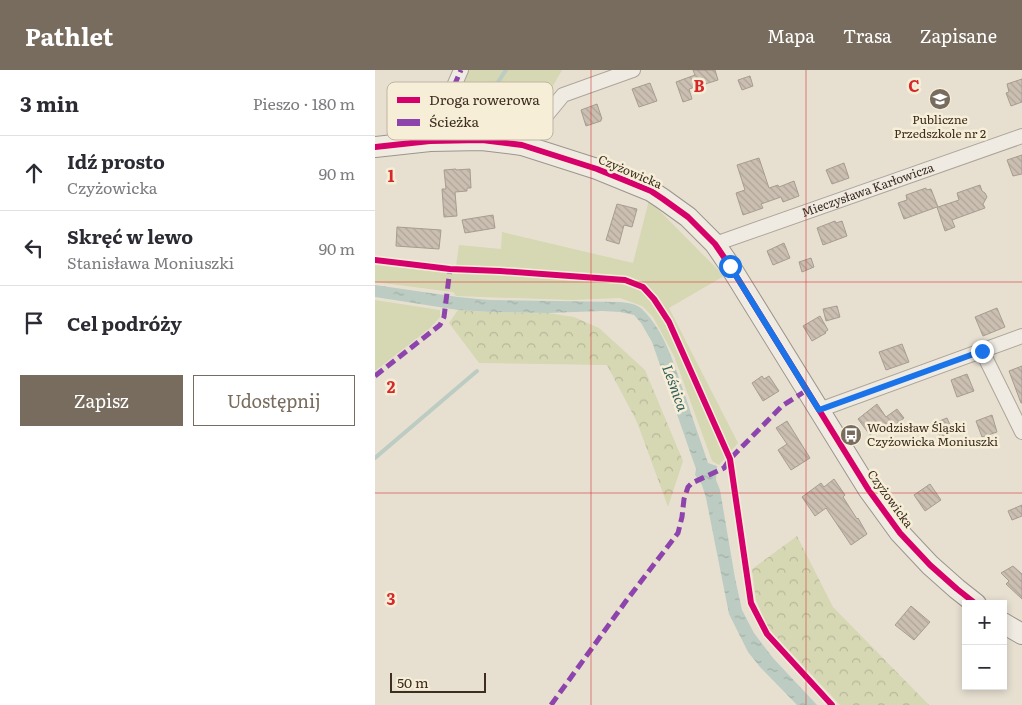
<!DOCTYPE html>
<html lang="pl">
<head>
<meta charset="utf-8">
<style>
  :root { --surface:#fff; --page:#f7f7f7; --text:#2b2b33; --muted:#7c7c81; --line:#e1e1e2; --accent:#786c5e }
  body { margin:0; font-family:Literata,serif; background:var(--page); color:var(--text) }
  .controls { position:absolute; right:15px; bottom:15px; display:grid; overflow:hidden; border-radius:0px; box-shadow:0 2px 8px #0003 }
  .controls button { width:45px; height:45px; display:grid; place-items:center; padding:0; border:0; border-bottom:1px solid var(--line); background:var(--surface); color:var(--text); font:25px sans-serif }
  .scale { position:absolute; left:15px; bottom:12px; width:96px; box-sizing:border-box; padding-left:5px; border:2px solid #3d2e20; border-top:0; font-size:14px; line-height:18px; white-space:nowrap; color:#3d2e20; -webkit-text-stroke:4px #f7eed8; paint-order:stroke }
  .stop { position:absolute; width:15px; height:15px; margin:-11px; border:4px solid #1a73e8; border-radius:50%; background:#fff }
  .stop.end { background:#1a73e8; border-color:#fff; box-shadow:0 1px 5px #0008 }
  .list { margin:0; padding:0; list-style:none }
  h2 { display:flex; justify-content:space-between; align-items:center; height:65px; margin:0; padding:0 20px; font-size:21px }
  h2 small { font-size:16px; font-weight:400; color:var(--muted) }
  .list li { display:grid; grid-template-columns:32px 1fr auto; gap:15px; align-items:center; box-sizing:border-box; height:75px; padding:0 20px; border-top:1px solid var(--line) }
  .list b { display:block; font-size:19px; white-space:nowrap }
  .list p { margin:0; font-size:16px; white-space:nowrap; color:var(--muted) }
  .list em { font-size:16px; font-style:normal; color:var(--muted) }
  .actions { display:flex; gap:10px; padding:15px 20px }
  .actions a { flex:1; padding:11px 0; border:1px solid var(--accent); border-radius:0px; text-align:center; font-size:18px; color:var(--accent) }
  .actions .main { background:var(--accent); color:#fff }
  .icon { flex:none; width:28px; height:28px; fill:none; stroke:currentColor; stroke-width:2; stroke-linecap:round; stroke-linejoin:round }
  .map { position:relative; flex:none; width:647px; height:635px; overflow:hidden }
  header { display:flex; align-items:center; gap:30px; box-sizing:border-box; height:70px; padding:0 25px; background:var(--accent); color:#fff }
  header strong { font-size:24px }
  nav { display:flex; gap:28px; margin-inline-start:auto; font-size:18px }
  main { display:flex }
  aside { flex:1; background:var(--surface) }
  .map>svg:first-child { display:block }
  .green { fill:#d6d7b3 }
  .forest { fill:url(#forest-crowns) }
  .water { fill:url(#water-ripples) }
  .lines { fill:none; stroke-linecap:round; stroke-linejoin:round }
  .stream { stroke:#bcccc2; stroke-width:4 }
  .building { fill:url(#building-back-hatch); stroke:#a89c90 }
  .street-casing { stroke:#ada599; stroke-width:16 }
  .secondary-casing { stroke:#9c958a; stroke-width:22 }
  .street { stroke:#efebe3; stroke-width:14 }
  .secondary { stroke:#efebe3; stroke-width:20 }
  .quiet { stroke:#8e44ad; stroke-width:5; stroke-dasharray:10 5; stroke-linecap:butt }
  .cycleway-casing { stroke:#f7eed8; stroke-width:9 }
  .cycleway { stroke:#d6006c; stroke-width:6 }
  .route { stroke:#1a73e8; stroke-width:6 }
  .grid { fill:none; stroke:#d62828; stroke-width:1; stroke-opacity:0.55 }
  .labels { text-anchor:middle; stroke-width:5; stroke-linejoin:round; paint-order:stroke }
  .poi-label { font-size:12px; fill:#3d2e20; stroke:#f7eed8 }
  .street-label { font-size:12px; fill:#3d2e20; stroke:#f7eed8 }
  .water-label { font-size:14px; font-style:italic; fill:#2f5d5a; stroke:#f7eed8 }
  .key { fill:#f7eed8; stroke:#bfb4a1; stroke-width:1 }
  .key-label { font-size:14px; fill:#3d2e20 }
  .grid-label { font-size:16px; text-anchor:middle; font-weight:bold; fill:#d62828; stroke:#f7eed8; stroke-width:5; stroke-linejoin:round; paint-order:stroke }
</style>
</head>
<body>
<header>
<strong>Pathlet</strong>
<nav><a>Mapa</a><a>Trasa</a><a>Zapisane</a></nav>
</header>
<main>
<aside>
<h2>3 min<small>Pieszo · 180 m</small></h2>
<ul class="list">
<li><svg class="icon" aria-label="ahead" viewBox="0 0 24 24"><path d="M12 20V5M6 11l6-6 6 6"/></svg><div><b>Idź prosto</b><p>Czyżowicka</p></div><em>90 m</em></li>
<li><svg class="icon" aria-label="left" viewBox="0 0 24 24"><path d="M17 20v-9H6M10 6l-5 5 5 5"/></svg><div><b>Skręć w lewo</b><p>Stanisława Moniuszki</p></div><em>90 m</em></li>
<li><svg class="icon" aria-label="arrive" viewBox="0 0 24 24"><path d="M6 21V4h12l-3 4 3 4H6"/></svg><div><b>Cel podróży</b></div></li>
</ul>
<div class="actions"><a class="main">Zapisz</a><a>Udostępnij</a></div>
</aside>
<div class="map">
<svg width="647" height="635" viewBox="0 0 647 635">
  <defs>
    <pattern id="forest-crowns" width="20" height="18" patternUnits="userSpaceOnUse" patternTransform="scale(1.25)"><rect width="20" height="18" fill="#d6d7b3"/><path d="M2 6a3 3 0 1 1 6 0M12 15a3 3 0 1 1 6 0" fill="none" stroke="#b9b99a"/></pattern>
    <pattern id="water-ripples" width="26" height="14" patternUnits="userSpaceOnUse" patternTransform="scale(1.25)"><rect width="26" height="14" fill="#bcccc2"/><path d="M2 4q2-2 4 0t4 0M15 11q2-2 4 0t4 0" fill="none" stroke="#a2b0a6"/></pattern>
    <pattern id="building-back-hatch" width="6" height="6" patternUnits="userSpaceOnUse" patternTransform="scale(1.25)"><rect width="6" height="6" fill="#cbbfb2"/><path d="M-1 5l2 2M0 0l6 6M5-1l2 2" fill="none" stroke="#afa499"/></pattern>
  </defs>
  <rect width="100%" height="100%" fill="#e7e0d1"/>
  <path class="green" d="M 94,0 L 187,0 L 175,21 L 174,32 L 144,66 L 69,56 Z
    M 274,130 L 349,206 L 294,238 L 363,373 L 344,395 L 337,391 L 299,286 L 278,247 L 267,236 L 245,228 L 196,230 L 81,226 L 78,222 L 0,212 L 0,195 L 80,203 L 84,175 L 126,179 L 127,162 L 258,193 Z
    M 0,230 L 65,240 L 65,247 L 55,258 L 0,301 Z"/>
  <path class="forest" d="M 83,240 L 115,242 L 173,243 L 199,247 L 224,258 L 270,300 L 308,391 L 293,437 L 262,352 L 232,295 L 104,293 L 74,253 Z
    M 422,466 L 458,537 L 554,635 L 465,635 L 393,558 L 381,530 L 377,499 Z"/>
  <path class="water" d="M 0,215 L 83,227 L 114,230 L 246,232 C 253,233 262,234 267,239 C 291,262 300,298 311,328 C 318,350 326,372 333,393 L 342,396 L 341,410 L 345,420 L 360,508 L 367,540 L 379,563 L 398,588 L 442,635 L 422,635 L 385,597 L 373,582 L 354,544 L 331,428 L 327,415 L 320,405 L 321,399 L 277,272 L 266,253 L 259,245 L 245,242 L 227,241 L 173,243 L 115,242 L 83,240 L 0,227 Z"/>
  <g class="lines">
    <path class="stream" d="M 88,47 L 123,12 L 131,0
      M 0,388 L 102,301"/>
  </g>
  <path class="building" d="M 318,0 L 340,0 L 343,10 L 314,19 L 317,29 L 308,32 L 301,12 L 320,5 Z
    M 375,6 L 378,16 L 367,20 L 363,10 Z
    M 647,9 L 647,32 L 636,36 L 631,23 L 634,22 L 632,14 Z
    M 275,13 L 282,31 L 264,37 L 257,19 Z
    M 222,34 L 227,49 L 226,49 L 226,51 L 211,56 L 206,40 Z
    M 647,85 L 647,104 L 638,106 L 632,90 Z
    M 384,88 L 394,118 L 403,115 L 404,117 L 419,111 L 424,126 L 408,132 L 406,127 L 386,134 L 388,138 L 368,145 L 361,123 L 370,120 L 362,95 Z
    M 469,93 L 474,108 L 457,114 L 451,100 Z
    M 81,99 L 81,100 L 95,99 L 96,118 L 92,118 L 92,121 L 80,122 L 82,146 L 69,147 L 67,119 L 71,119 L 69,100 Z
    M 605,115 L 607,121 L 610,123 L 612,127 L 608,134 L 610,138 L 577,150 L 580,157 L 570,161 L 562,137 L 529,149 L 523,133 L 532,130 L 531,125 L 551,118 L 551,120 L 556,119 L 563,137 L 584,130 L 582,123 Z
    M 242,134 L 262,139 L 257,157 L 249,155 L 244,174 L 231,170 Z
    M 118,145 L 120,158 L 90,163 L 87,150 Z
    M 460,151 L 461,153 L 467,151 L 472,166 L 448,175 L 442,158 Z
    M 22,157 L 66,160 L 64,179 L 21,176 Z
    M 409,173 L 415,188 L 398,195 L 392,181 Z
    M 436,188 L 439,197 L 427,202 L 424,192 Z
    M 462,236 L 465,247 L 451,251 L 448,239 Z
    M 622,238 L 630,257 L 608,266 L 600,247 Z
    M 445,246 L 453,260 L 450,262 L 451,263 L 437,271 L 428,256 Z
    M 527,274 L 534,292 L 511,300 L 504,282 Z
    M 647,296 L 647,333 L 646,333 L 634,301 Z
    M 592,304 L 599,321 L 582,327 L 576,310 Z
    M 387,306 L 389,309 L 394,306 L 404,321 L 388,331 L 377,313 Z
    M 502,334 L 511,347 L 522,339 L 529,348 L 513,360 L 509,355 L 495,365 L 483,349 Z
    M 617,345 L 622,362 L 607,367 L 601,351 Z
    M 572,348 L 578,362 L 565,367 L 559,353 Z
    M 412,351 L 435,388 L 416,400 L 403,380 L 412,374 L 401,358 Z
    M 459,409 L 470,425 L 468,427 L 482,449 L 483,448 L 492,464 L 476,475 L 451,438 L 440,446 L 427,427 L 446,413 L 449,417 Z
    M 555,414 L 566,430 L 550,441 L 539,425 Z
    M 647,435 L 647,446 L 637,450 L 633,441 Z
    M 638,496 L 647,504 L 647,529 L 631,514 L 634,511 L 626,503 Z
    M 536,536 L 555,552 L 539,570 L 520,555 Z"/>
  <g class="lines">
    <g class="street-casing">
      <g id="street">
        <path d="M 55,71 L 86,0"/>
        <path d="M 147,75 L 188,25 L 258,0"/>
        <path id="s1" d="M 340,174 L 647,66"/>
        <path d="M 607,281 L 647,362"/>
        <path d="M 444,340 L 647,266"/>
      </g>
    </g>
    <g class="secondary-casing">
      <path id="secondary" d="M 0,77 L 55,71 L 107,70 L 147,75 L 222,99 L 276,121 L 288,129 L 313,147 L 340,174 L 355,196 L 493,419 L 525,463 L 555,495 L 582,519 L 601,534
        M 628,553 L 647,564"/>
    </g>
    <use href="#street" class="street"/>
    <use href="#secondary" class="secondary"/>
    <path class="quiet" d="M 55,71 L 86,0
      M 0,306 L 65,255 L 69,247 L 75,199
      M 176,635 L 251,531 L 303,463 L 307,447 L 309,429 L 313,417 L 317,413 L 349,398 L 355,389 L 407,336 L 432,320"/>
    <g class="cycleway-casing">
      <path id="cycleway" d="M 0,77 L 55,71 L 107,70 L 147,75 L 222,99 L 276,121 L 288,129 L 313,147 L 340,174 L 355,196 L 493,419 L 525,463 L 555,495 L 582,519 L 601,534
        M 0,190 L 75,199 L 125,201 L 250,210 L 268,217 L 279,229 L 294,252 L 355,389 L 376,533 L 392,564 L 457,635"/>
    </g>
    <use href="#cycleway" class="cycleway"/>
  </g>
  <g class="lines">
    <path class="route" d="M 355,196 L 444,340 L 607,281"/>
  </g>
  <path class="grid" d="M 216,0 L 216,635M 431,0 L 431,635M 0,212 L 647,212M 0,423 L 647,423"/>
  <defs>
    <g id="school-disc" transform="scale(1.125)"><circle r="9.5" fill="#786c5e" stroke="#f7eed8"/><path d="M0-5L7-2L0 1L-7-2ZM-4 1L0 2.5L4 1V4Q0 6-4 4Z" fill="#fff"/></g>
    <g id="bus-disc" transform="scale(1.125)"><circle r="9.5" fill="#786c5e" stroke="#f7eed8"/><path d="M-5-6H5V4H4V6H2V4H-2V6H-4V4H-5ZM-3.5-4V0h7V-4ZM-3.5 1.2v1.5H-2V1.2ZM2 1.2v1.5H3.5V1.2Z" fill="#fff"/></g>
  </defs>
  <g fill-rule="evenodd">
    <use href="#school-disc" x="565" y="29"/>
    <use href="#bus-disc" x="476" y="365"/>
  </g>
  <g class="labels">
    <g class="poi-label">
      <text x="565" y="54">Publiczne<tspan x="565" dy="14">Przedszkole nr 2</tspan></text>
      <text x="492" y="362" text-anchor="start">Wodzisław Śląski<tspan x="492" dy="14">Czyżowicka Moniuszki</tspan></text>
    </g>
    <g class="street-label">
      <text transform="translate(255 102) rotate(23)" y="4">Czyżowicka</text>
      <text dy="4" stroke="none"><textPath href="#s1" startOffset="162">Mieczysława Karłowicza</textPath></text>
      <text transform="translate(515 429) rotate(54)" y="4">Czyżowicka</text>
    </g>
    <g class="water-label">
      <text transform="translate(300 318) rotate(70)" y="5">Leśnica</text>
    </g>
  </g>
  <rect x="12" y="12" width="166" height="58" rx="8" class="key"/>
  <rect x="22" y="27" width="23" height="6" fill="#d6006c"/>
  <rect x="22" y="49" width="23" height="7" fill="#8e44ad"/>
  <g class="key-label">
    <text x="54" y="35">Droga rowerowa</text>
    <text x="54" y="57">Ścieżka</text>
  </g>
  <g class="grid-label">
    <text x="324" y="22">B</text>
    <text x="539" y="22">C</text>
    <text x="16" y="112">1</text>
    <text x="16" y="323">2</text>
    <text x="16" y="535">3</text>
  </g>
</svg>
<div class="controls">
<button>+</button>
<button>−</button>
</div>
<div class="scale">50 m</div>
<div class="stop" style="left:355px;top:196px"></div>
<div class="stop end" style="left:607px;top:281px"></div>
</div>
</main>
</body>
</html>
